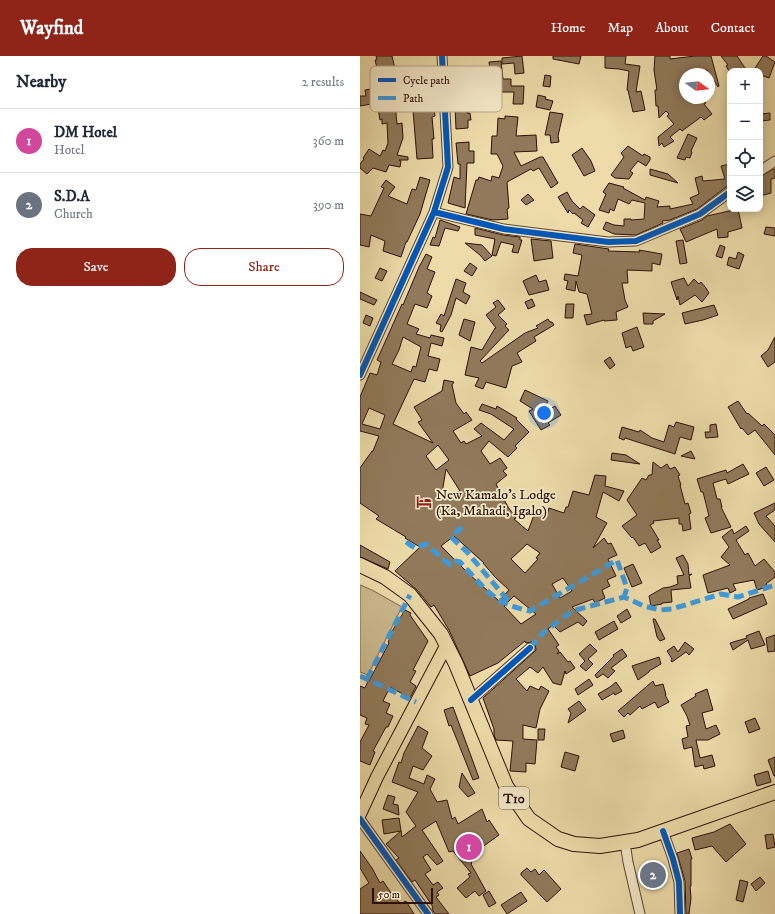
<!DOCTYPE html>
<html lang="en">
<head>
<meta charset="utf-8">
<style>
  :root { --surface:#fff; --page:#f6f6f7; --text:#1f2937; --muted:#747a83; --line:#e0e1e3; --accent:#8f2418 }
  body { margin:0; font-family:"IM FELL DW Pica",serif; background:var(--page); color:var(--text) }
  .controls { position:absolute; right:12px; top:12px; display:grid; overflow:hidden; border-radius:8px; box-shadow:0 2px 10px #0003 }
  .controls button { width:36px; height:36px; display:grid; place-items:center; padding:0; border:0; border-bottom:1px solid var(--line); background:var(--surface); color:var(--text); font:20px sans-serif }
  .compass { position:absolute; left:319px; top:12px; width:36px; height:36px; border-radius:50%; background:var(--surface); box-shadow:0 2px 10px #0003; rotate:105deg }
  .scale { position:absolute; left:12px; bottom:10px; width:61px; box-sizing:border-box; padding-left:4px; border:2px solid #2d1006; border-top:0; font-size:11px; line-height:14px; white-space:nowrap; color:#2d1006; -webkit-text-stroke:3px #f3e8c8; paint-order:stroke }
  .you { position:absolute; left:184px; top:357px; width:14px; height:14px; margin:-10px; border:3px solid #fff; border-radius:50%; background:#1a73e8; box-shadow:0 0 0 6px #1a73e833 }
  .badge { display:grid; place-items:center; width:26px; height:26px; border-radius:50%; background:var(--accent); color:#fff; font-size:13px; font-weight:700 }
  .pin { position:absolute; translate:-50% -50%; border:2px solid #fff; box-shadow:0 1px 4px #0006 }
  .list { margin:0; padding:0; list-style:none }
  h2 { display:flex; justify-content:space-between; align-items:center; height:52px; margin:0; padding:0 16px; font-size:17px }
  h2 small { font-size:13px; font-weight:400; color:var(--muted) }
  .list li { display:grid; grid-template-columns:26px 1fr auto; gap:12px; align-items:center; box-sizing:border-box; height:64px; padding:0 16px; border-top:1px solid var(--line) }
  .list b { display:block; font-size:15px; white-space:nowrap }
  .list p { margin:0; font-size:13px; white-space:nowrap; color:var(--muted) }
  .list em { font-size:13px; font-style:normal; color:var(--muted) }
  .actions { display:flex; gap:8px; padding:12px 16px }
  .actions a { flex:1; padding:9px 0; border:1px solid var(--accent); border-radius:16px; text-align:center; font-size:14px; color:var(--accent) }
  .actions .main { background:var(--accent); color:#fff }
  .icon { flex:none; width:22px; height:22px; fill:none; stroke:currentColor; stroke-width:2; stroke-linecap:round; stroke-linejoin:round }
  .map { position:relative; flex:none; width:415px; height:858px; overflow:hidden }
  header { display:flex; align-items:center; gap:24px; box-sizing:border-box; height:56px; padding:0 20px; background:var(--accent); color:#fff }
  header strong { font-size:19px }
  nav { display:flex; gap:22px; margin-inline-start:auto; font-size:14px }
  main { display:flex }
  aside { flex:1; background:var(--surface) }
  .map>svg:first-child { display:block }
  .green { fill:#ccb98e; stroke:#7c644a }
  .building { fill:#917a5b; stroke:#2d1006; fill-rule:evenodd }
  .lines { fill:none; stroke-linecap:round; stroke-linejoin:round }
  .minor-casing { stroke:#5d432f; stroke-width:11 }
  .major-casing { stroke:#2d1006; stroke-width:14 }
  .highway-casing { stroke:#2d1006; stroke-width:16 }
  .minor { stroke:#f3e8c8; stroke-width:9 }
  .major { stroke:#eddcaa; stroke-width:12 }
  .highway { stroke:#eddcaa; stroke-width:14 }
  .quiet { stroke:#3d9add; stroke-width:5; stroke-dasharray:10 5; stroke-linecap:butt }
  .cycleway-casing { stroke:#f3e8c8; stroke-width:8 }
  .cycleway { stroke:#0057b8; stroke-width:6 }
  .labels { text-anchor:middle; stroke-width:3.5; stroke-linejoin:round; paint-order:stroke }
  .shield { fill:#f3e8c8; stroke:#685140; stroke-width:1 }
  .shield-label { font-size:13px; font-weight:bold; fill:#2d1006 }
  .poi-label { font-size:14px; fill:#2d1006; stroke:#f3e8c8; text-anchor:start }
  .key { fill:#f3e8c8; stroke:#b8a78e; stroke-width:1 }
  .key-label { font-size:11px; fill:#2d1006 }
</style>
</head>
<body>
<header>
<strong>Wayfind</strong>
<nav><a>Home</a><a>Map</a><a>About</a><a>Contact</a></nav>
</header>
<main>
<aside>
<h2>Nearby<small>2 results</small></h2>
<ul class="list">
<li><span class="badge" style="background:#d1479c">1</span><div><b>DM Hotel</b><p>Hotel</p></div><em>360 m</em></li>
<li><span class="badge" style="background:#6b7280">2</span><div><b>S.D.A</b><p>Church</p></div><em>390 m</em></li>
</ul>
<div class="actions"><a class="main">Save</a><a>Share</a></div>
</aside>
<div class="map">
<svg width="415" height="858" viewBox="0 0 415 858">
  <rect width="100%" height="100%" fill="#eddcaa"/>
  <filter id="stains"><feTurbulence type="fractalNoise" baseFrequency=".005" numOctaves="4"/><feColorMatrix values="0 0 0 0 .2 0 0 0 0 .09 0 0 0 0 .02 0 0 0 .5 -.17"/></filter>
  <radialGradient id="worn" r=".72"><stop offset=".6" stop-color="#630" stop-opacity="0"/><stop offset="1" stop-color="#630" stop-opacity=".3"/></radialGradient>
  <path class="green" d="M 0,529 L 12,534 L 42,551 L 8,619 L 0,616 Z"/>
  <path class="building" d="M 16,0 L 32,0 L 37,21 L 56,18 L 56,13 L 69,11 L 70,27 L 46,31 L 45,25 L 33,28 L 37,68 L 42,67 L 43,82 L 37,99 L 48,101 L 48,104 L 39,104 L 41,105 L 40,111 L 29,109 L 26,116 L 13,112 L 7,118 L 0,112 L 0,108 L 4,103 L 3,102 L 9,93 L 20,100 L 23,94 L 25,95 L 28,87 L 27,67 L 22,68 L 22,63 L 20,64 L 17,47 L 0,50 L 0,40 L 6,40 L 5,34 L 22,31 L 15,4 L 17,4 Z
    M 162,0 L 164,17 L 155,18 L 154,7 L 142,8 L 142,2 Z
    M 193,0 L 221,0 L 219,8 L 193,3 Z
    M 245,0 L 266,0 L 265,8 L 280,10 L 276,36 L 281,35 L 285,54 L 273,56 L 268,34 L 267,34 L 269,15 L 259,13 L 245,12 Z
    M 295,0 L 310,0 L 310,3 L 335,0 L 351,0 L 359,30 L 358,31 L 347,14 L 333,18 L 325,18 L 325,42 L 342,42 L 346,47 L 344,48 L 352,58 L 344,64 L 341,61 L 322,75 L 320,73 L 310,81 L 314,85 L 304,91 L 302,87 L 299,90 L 298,81 L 314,68 L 307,60 L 309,58 L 306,55 L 299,62 L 298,50 L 296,50 L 295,34 L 297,34 L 294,14 Z
    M 361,0 L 377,0 L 387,15 L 369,15 L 366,10 L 368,9 Z
    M 403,0 L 406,0 L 415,6 L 409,22 L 400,19 L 400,15 L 393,15 Z
    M 141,5 L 143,23 L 151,23 L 151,30 L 164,30 L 163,48 L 153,48 L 154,36 L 133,36 L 133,15 L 130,15 L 129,6 Z
    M 185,19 L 191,20 L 190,31 L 183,30 Z
    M 71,37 L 75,60 L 72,61 L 74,83 L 72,83 L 73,102 L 57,103 L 52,42 Z
    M 178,39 L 186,41 L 185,43 L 193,45 L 190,54 L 176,51 Z
    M 95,50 L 107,50 L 107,57 L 110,57 L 111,64 L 108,64 L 108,72 L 96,73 Z
    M 190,56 L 203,58 L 198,80 L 199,86 L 191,87 L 190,79 L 185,79 Z
    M 410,57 L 410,64 L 401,65 L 401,58 Z
    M 145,60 L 158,61 L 156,80 L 176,79 L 177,95 L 154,96 L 161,110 L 180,101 L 183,101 L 198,127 L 191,132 L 179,112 L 173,115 L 171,113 L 147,126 L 149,152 L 147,153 L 148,163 L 133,164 L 106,158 L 116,124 L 118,124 L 119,121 L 131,125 L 132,120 L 139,122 L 143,110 L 137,98 L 131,98 L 132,80 L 137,80 L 138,62 L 145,63 Z
    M 328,78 L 337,82 L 331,95 L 332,96 L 330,102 L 326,101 L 325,104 L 317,102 Z
    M 109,86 L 109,95 L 114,95 L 114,107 L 107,107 L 105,152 L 88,147 L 94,121 L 100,123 L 100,108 L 98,108 L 96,87 Z
    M 268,90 L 283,100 L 284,98 L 290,101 L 290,104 L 286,110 L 278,105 L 270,115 L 273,117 L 269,123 L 255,122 L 251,119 L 264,101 L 261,97 Z
    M 222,92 L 231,105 L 235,115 L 224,120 L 212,99 Z
    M 370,108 L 370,130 L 366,131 L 337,153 L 310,164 L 302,165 L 303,167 L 276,179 L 254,178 L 243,173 L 246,166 L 254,169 L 264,170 L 264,163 L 271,163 L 271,164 L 284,163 L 285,147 L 272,144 L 269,148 L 258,143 L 254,155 L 250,153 L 249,157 L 239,154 L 246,138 L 243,136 L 249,127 L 264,131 L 263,132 L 285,144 L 286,141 L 299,145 L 297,151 L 310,150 L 310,153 L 333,148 L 330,142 L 339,138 L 335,122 L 342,120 L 343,125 L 365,123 L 361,110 Z
    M 290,113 L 308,118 L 318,127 L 290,119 Z
    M 413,113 L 415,113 L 415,122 L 411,123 L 411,137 L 400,140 L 400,121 Z
    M 60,121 L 70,124 L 60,158 L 47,186 L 46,186 L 41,201 L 23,195 L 25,185 L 11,179 L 9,191 L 0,189 L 0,158 L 11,160 L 24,132 L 21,131 L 26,124 L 35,131 L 28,140 L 47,148 L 52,133 L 56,134 Z
    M 207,136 L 212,145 L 220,153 L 223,150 L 235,159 L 228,171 L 221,167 L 223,164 L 214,157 L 213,158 L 209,154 L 208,157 L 198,141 Z
    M 168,138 L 174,144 L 166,149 L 161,144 Z
    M 378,153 L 382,172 L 368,176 L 368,181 L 358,182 L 357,173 L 326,186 L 320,173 L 342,164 L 347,160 Z
    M 80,164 L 100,171 L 98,175 L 85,172 L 79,190 L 70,189 L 73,181 L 75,182 Z
    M 406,171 L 415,172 L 415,180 L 404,178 Z
    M 115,172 L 143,179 L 160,181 L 160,184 L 162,184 L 158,197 L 152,196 L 154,189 L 141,186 L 136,200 L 132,199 L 135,183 L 115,179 Z
    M 171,183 L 191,185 L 193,202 L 174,205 Z
    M 323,184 L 327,207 L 320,208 L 316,185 Z
    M 105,187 L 122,189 L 132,200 L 125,205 L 120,199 Z
    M 215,188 L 249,193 L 248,195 L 280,196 L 279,194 L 302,198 L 300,209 L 292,207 L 292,215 L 267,214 L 268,227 L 262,227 L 265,244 L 268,251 L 256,256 L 257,264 L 244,265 L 244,264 L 227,269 L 224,259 L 232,258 L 227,238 L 219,236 L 216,225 L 215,235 L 206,233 L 208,225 L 204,224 L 205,218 L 218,220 L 222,199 L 213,197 Z
    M 360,189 L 365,191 L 362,202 L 356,200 Z
    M 378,196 L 384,199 L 379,213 L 367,209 L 369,201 L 376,203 Z
    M 66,198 L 72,201 L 67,213 L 75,216 L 67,237 L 72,240 L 67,252 L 55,248 L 47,268 L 59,273 L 56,278 L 70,282 L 71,279 L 84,282 L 82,290 L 71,287 L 68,300 L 80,303 L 77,315 L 69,313 L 65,326 L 54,323 L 33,368 L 73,387 L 58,366 L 62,364 L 54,351 L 82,335 L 84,324 L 94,326 L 92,329 L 96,347 L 104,358 L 106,356 L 112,364 L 93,375 L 101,387 L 104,385 L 106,388 L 122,380 L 114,373 L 121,367 L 144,384 L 154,373 L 131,358 L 119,354 L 122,348 L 136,353 L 137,350 L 157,362 L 156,363 L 169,376 L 155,390 L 157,392 L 148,401 L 129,385 L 121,395 L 130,408 L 140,402 L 147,412 L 143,415 L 147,419 L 136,428 L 148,451 L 156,462 L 154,463 L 168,475 L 174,459 L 176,459 L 177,456 L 187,459 L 189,452 L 204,457 L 206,451 L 208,451 L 213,435 L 229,439 L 235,419 L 246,420 L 245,430 L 264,435 L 259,445 L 243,436 L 236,461 L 247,467 L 233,492 L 244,482 L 248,488 L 251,487 L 257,499 L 248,503 L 256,520 L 247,524 L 250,530 L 242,534 L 245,542 L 235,547 L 233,543 L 212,551 L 227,565 L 223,570 L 218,566 L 200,576 L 193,569 L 188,573 L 199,589 L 196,591 L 199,595 L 197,598 L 200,596 L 208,606 L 210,605 L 215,612 L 206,618 L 205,615 L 201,629 L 193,627 L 183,611 L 178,617 L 170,611 L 156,623 L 167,635 L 170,630 L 179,634 L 181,630 L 189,635 L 180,653 L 176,672 L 163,669 L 163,683 L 177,684 L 175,708 L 166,707 L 166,716 L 150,715 L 153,685 L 136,684 L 134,679 L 134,673 L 123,642 L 174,596 L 176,594 L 175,588 L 172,586 L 166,587 L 165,585 L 138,607 L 110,620 L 89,574 L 74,549 L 71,551 L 57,534 L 35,515 L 60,491 L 45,482 L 46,481 L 16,463 L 19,460 L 0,447 L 0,412 L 12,395 L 13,395 L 19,380 L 0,375 L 0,341 L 10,317 L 17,319 L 21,306 L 17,304 L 42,248 L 43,249 L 59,211 ZM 43,281 L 61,291 L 56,311 L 53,310 L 51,316 L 32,308 L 39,294 ZM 9,352 L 25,359 L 20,373 L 2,368 ZM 78,389 L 89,404 L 76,414 L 66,400 ZM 86,413 L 100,435 L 81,443 ZM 94,480 L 124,507 L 123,507 L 135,521 L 149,534 L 139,545 L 109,518 L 81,490 ZM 167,488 L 180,497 L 176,502 L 178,503 L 165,517 L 151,503 ZM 203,522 L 212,535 L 200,542 L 192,528 ZM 154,540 L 176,558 L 161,568 L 144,550 Z
    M 110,207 L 117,212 L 112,220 L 104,215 Z
    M 20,212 L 27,215 L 22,225 L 15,222 Z
    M 176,219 L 179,226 L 186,224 L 189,234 L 169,239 L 163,225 Z
    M 324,222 L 328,230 L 334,223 L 339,228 L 341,226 L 346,232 L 349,237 L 342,246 L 335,239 L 320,249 L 318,240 L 317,244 L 311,226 Z
    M 96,223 L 106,227 L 103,236 L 110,240 L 106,248 L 96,242 L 91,259 L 82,276 L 80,275 L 81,269 L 76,267 L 81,258 L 84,260 Z
    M 0,236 L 17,244 L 14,249 L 0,243 Z
    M 172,243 L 175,250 L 168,253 L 165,246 Z
    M 138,244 L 145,253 L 138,259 L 147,268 L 145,270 L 149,274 L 120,305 L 122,307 L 165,277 L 178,272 L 176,270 L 188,263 L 190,266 L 192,266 L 194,269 L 174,281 L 176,285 L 157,297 L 162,306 L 152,310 L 146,332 L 126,326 L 123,333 L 115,330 L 119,322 L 105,319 L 111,291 L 122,294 L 135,272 L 136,272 L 126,259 L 136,251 L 133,247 Z
    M 206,248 L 214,248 L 213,262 L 205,262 Z
    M 354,249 L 358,259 L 343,264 L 325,268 L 322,257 Z
    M 283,257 L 305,258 L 293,265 L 293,268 L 284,268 Z
    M 6,259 L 13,262 L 10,270 L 3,267 Z
    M 104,263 L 115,266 L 110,285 L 99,279 Z
    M 277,271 L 284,291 L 273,295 L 271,290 L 266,292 L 262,277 Z
    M 415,281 L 415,306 L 408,311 L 401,300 L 408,294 Z
    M 250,301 L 255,309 L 250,313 L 244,305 Z
    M 165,334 L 188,345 L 182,358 L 195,350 L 201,359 L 188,367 L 190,369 L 181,374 L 169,355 L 173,353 L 160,345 Z
    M 378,345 L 387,358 L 388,357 L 402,370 L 404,368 L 415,379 L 415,399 L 395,374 L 388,379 L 382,372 L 381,373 L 368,351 Z
    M 316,366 L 334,371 L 331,384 L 320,381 L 315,398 L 265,382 L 264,384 L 259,382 L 262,371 L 279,376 L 280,374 L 292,382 L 304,386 L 309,369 L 314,371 Z
    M 356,368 L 358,381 L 346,382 L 345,376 L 350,376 L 350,369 Z
    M 331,395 L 335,403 L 321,400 Z
    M 252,397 L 266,399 L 280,408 L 251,404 Z
    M 293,406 L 301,412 L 307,408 L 310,413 L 315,411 L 320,419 L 318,420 L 321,429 L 320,429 L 325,448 L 328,447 L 331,457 L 329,458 L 331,473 L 323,475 L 322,468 L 319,468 L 319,462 L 293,465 L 294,467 L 290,469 L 299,484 L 297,484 L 301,491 L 291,497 L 285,487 L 279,490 L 273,481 L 272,482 L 262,470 L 277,459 L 267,444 L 282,422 L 286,424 L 289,419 L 292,419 Z
    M 383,408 L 389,418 L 368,428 L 366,423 L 353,427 L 357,443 L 360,443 L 362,451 L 361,451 L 371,471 L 351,477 L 345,462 L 349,460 L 343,436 L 341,436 L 337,423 L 366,414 L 367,417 Z
    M 406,411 L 414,424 L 404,430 L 396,417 Z
    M 415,447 L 415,454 L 406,460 L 415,470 L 415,486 L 399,468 L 394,457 Z
    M 386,470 L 389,475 L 376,484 L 385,499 L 388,497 L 395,510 L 404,503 L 415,516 L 415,521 L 406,528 L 407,531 L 397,534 L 394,524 L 373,528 L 376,534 L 370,537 L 368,532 L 348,537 L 343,519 L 370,509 L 361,501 L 369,491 L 362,481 L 372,473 L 374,478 Z
    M 0,489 L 30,506 L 28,513 L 0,501 Z
    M 323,499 L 328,508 L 329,519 L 332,518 L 329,520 L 331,532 L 311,534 L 312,546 L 302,547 L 302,548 L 291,550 L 289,540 L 303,532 L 310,531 L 318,528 L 317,520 L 324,519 L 316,502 Z
    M 273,508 L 282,527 L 272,531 L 264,512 Z
    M 403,538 L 407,548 L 373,563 L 368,553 L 389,543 L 389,542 Z
    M 267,553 L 271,561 L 261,567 L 257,560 Z
    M 45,554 L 51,557 L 50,559 L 68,585 L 53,614 L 56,615 L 50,626 L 56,630 L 50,642 L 30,631 L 23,645 L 30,648 L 26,657 L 33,660 L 28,671 L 26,671 L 13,695 L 15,696 L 10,709 L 0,705 L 0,686 L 9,669 L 5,668 L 7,662 L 0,659 L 0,630 L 5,632 L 8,625 L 9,625 L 29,587 L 28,586 L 32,578 L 31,577 Z
    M 293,563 L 295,563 L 305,583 L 300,585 L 297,581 Z
    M 254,565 L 258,573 L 239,584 L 235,576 Z
    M 399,575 L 405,589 L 391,593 L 388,584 L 373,594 L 370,587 L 387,582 L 386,580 Z
    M 415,579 L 415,595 L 408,596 L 406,582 Z
    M 325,586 L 334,593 L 329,599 L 326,596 L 312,606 L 311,605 L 312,603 L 307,595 L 314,590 L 318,596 Z
    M 230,588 L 237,595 L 228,603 L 233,608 L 226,615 L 220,610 L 225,605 L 219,598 Z
    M 262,593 L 267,600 L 251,612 L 255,615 L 248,622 L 243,618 L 237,622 L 235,619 L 254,600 L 253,599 Z
    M 299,601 L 301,608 L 289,615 L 289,616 L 278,624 L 272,610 Z
    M 229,623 L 233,629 L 218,639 L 215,633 Z
    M 293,625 L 295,630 L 303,628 L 306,639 L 305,639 L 309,646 L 298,652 L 295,646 L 282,653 L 280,650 L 270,659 L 268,657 L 264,661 L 258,655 Z
    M 256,626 L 262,635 L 255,639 L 254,637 L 242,644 L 238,638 L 250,631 Z
    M 347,633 L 353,654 L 342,657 L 346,673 L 356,669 L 360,678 L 348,684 L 336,684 L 340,702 L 352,699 L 355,710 L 344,713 L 343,709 L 335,711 L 332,691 L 324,693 L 322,683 L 328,681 L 326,670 L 330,669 L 327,660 L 321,649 L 336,640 L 335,638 Z
    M 219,645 L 226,654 L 208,667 L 211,657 L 208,653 Z
    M 93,651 L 119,722 L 113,724 L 91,669 L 89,670 L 84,654 Z
    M 395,662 L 400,673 L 389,677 L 385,666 Z
    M 58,670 L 68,676 L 62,692 L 72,700 L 63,714 L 53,710 L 49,722 L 64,728 L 67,719 L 75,723 L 70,733 L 77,746 L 87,744 L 92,763 L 95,761 L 98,768 L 122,753 L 127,766 L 129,764 L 139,779 L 121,792 L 116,782 L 99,791 L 112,807 L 111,808 L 126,835 L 119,840 L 115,835 L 106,842 L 97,832 L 110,821 L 108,818 L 111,817 L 93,795 L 89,796 L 76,765 L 62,774 L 83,805 L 77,809 L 67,798 L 63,801 L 71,814 L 65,818 L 73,829 L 78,826 L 83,832 L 77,836 L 79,839 L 76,841 L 89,858 L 75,858 L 72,853 L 73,851 L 55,824 L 52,826 L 36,804 L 39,802 L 26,788 L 41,775 L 24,778 L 22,764 L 39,762 L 42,781 L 56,770 L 46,756 L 58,736 L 32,726 L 39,706 L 41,707 L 44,697 Z
    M 178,673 L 185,673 L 184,684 L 178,684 Z
    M 263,674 L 265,682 L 253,686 L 250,678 Z
    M 205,696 L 219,700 L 215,715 L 201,711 Z
    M 415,701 L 415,720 L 414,720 L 408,704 Z
    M 408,715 L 411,726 L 397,730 L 394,719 Z
    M 102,717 L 115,737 L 108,741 L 99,731 Z
    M 28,739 L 35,741 L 33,748 L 38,749 L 39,759 L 23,753 Z
    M 370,768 L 386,788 L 366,806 L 352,790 L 335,794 L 332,782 L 354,776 Z
    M 413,778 L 415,791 L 407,793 L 405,779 Z
    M 329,793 L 332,803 L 331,803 L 331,830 L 330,830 L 331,842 L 329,858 L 326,858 L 325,825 L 317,797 Z
    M 0,795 L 12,812 L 20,827 L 23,825 L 33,840 L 34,839 L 40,848 L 46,845 L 54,858 L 0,858 L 0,833 L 9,827 L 0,812 Z
    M 167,812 L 171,816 L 175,813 L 179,819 L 184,814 L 201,833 L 187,846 L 161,819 L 161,817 Z
    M 400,821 L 405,827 L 396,835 L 391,828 Z
    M 380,824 L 388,826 L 383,846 L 376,844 Z
    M 129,835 L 136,847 L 129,851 L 123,839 Z
    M 161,836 L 167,845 L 147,858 L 141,849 Z"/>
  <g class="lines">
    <g class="minor-casing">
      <path id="minor" d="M 400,115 L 415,105
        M 74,156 L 144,173 L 248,186 L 276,185 L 340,158 L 370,136
        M 0,319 L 74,156 L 88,111 L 82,0
        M 111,644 L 170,592
        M 0,763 L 68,858
        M 303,775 L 313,803 L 319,826 L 320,858
        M 265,787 L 268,806 L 280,858"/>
    </g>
    <g class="major-casing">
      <path id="major" d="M 0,758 L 17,721 L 86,590"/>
    </g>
    <g class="highway-casing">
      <path id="highway" d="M 0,509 L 25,521 L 50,539 L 81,578 L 96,608 L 146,730 L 169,763 L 198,783 L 214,788 L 240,790 L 278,784 L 415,736"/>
    </g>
    <use href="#minor" class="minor"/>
    <use href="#major" class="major"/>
    <use href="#highway" class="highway"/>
    <path class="quiet" d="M 102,471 L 91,481 L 107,496 L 151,548
      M 46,486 L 55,492 L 66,488 L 90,509 L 96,505 L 100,506 C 113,519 125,536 141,545 C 150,550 160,553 170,555 L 257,504 L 267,532 L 264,541
      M 170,592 L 183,577 L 212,555 L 264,541 L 284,550 L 300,554 L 312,553 L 361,538 L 378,541 L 415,529
      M 0,620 L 56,646
      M 7,623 L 50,539"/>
    <g class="cycleway-casing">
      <path id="cycleway" d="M 74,156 L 144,173 L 248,186 L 276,185 L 340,158 L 370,136
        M 0,319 L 74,156 L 88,111 L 82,0
        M 111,644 L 170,592
        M 0,763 L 68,858
        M 303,775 L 313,803 L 319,826 L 320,858"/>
    </g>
    <use href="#cycleway" class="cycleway"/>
  </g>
  <defs>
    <g id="hotel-bare" transform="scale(1.2)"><path d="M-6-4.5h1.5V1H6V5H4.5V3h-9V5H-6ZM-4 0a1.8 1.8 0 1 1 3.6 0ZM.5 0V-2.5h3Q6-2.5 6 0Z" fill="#8f2418" stroke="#f3e8c8" stroke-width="2.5" paint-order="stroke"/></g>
  </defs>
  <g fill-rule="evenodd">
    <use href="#hotel-bare" x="64" y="446"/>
  </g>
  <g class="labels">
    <rect class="shield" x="139" y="731" width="30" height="22" rx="3"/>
    <g class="shield-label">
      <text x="154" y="747">T10</text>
    </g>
    <g class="poi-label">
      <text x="76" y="443">New Kamalo's Lodge<tspan x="76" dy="16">(Ka, Mahadi, Igalo)</tspan></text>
    </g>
  </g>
  <rect x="10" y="10" width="132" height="46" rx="6" class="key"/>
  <rect x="18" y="22" width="18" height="4" fill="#0057b8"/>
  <rect x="18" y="40" width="18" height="4" fill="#3d9add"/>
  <g class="key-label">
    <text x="43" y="28">Cycle path</text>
    <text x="43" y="46">Path</text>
  </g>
  <rect width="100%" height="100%" filter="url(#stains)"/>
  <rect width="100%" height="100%" fill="url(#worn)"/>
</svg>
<div class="controls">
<button>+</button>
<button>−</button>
<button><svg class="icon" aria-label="locate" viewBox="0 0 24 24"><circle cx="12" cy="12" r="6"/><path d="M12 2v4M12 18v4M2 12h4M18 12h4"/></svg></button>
<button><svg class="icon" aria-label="layers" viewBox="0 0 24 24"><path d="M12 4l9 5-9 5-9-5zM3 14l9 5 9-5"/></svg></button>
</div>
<svg class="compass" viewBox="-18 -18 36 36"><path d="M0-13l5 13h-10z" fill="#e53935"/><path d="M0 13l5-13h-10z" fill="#747a83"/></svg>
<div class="scale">50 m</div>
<div class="you"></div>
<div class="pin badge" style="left:109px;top:791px;background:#d1479c">1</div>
<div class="pin badge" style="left:293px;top:819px;background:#6b7280">2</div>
</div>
</main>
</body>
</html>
